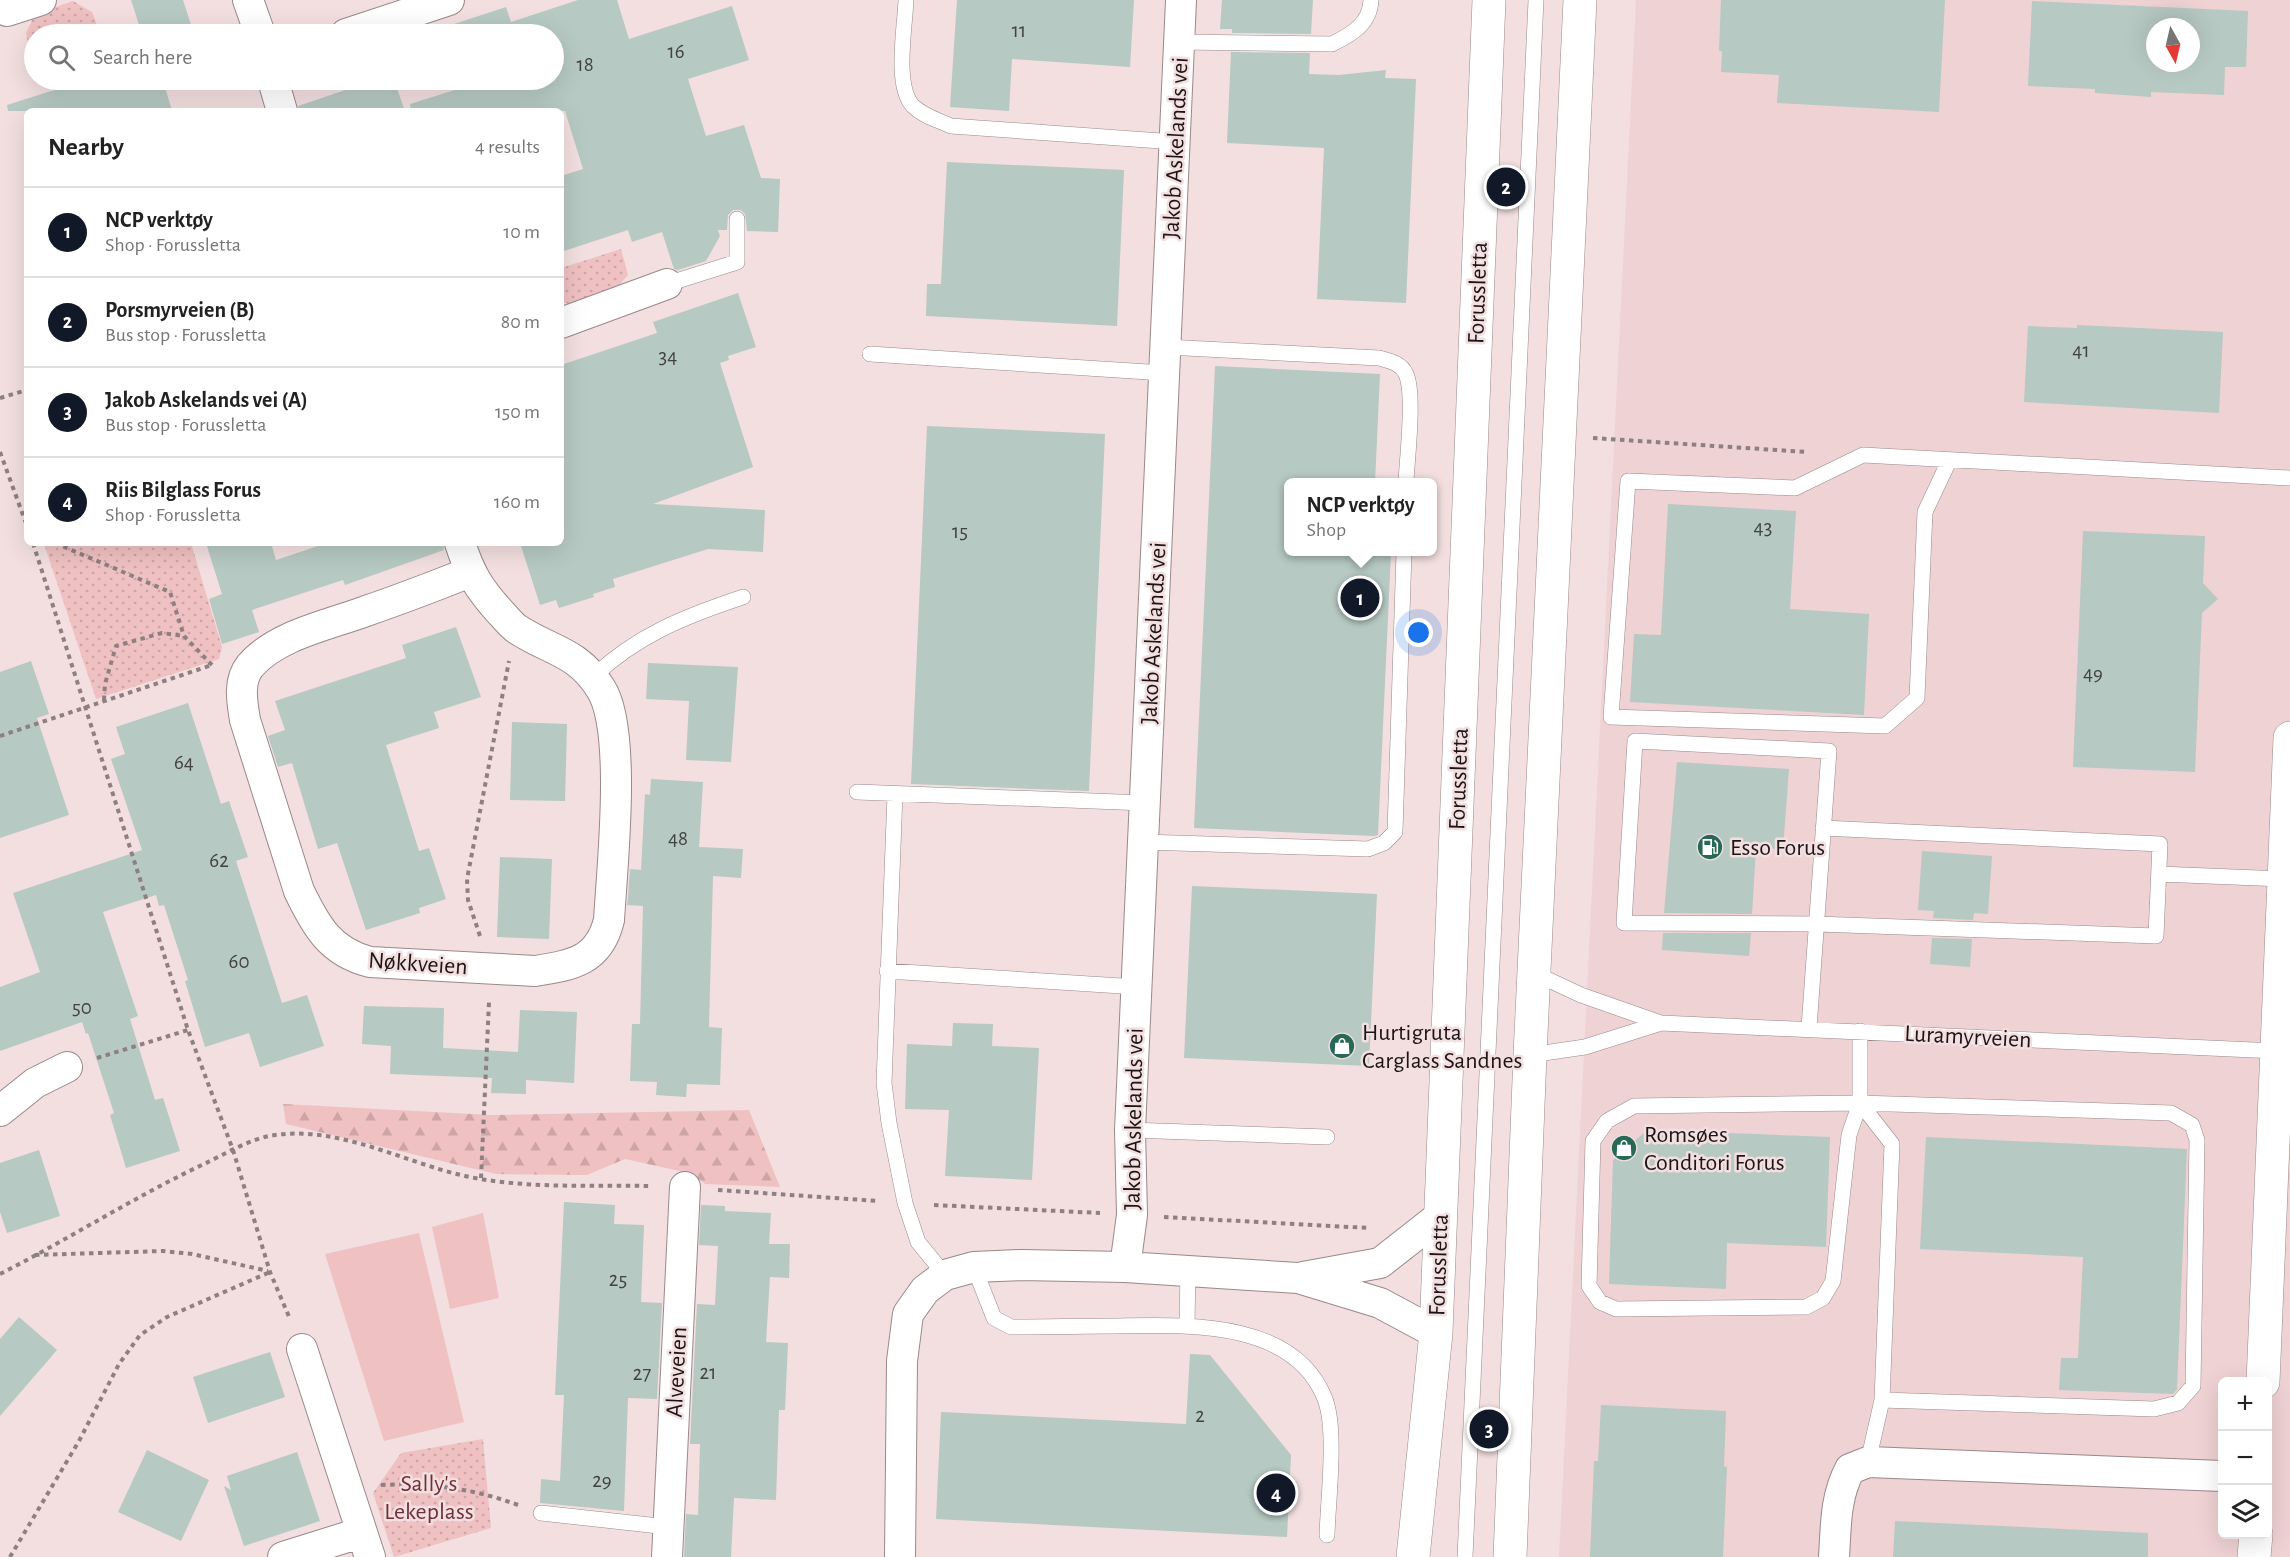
<!DOCTYPE html>
<html lang="en">
<head>
<meta charset="utf-8">
<style>
  :root { --surface:#fff; --page:#f2f2f2; --text:#222; --muted:#767676; --line:#e0e0e0; --accent:#111827 }
  body { margin:0; font-family:"Alegreya Sans",sans-serif; background:var(--page); color:var(--text) }
  .controls { position:absolute; right:18px; bottom:18px; display:grid; overflow:hidden; border-radius:9px; box-shadow:0 6px 24px #0002 }
  .controls button { width:54px; height:54px; display:grid; place-items:center; padding:0; border:0; border-bottom:2px solid var(--line); background:var(--surface); color:var(--text); font:30px sans-serif }
  .compass { position:absolute; left:2146px; top:18px; width:54px; height:54px; border-radius:50%; background:var(--surface); box-shadow:0 6px 24px #0002; rotate:172deg }
  .you { position:absolute; left:1419px; top:633px; width:21px; height:21px; margin:-15px; border:4px solid #fff; border-radius:50%; background:#1a73e8; box-shadow:0 0 0 9px #1a73e833 }
  .badge { display:grid; place-items:center; width:39px; height:39px; border-radius:50%; background:var(--accent); color:#fff; font-size:20px; font-weight:700 }
  .pin { position:absolute; translate:-50% -50%; border:3px solid #fff; box-shadow:0 2px 6px #0006 }
  .popup { position:absolute; left:1284px; top:478px; width:153px; height:78px; box-sizing:border-box; display:grid; place-content:center; border-radius:9px; background:var(--surface); filter:drop-shadow(0 2px 4px #0005); font-size:20px; white-space:nowrap; color:var(--muted) }
  .popup b { font-size:22px; color:var(--text) }
  .popup::after { content:''; position:absolute; left:50%; top:100%; margin-left:-12px; border:12px solid transparent; border-top-color:var(--surface) }
  .list { margin:0; padding:0; list-style:none }
  h2 { display:flex; justify-content:space-between; align-items:center; height:78px; margin:0; padding:0 24px; font-size:26px }
  h2 small { font-size:20px; font-weight:400; color:var(--muted) }
  .list li { display:grid; grid-template-columns:39px 1fr auto; gap:18px; align-items:center; box-sizing:border-box; height:90px; padding:0 24px; border-top:2px solid var(--line) }
  .list b { display:block; font-size:22px; white-space:nowrap }
  .list p { margin:0; font-size:20px; white-space:nowrap; color:var(--muted) }
  .list em { font-size:20px; font-style:normal; color:var(--muted) }
  .icon { flex:none; width:33px; height:33px; fill:none; stroke:currentColor; stroke-width:2; stroke-linecap:round; stroke-linejoin:round }
  .map { position:relative; flex:none; width:2290px; height:1557px; overflow:hidden }
  .search { position:absolute; background:var(--surface); box-shadow:0 6px 24px #0002; left:24px; top:24px; width:540px; height:66px; display:flex; align-items:center; gap:15px; box-sizing:border-box; padding:0 21px; border-radius:33px; color:var(--muted); font-size:22px }
  .panel { position:absolute; background:var(--surface); box-shadow:0 6px 24px #0002; left:24px; top:108px; width:540px; height:438px; border-radius:9px }
  .map>svg:first-child { display:block }
  .built { fill:#efd2d3; fill-rule:evenodd }
  .grass { fill:#f0c1c2 }
  .forest { fill:url(#forest-firs) }
  .park { fill:url(#park-dots) }
  .building { fill:#b6c9c2; fill-rule:evenodd }
  .lines { fill:none; stroke-linecap:round; stroke-linejoin:round }
  .service-casing { stroke:#9b8889; stroke-width:16 }
  .minor-casing { stroke:#9b8889; stroke-width:32 }
  .tertiary-casing { stroke:#9b8889; stroke-width:34 }
  .primary-casing { stroke:#9b8889; stroke-width:34 }
  .path { stroke:#8e8080; stroke-width:4; stroke-dasharray:4.5 4.5; stroke-linecap:butt }
  .service { stroke:#fff; stroke-width:15 }
  .minor { stroke:#fff; stroke-width:30 }
  .tertiary { stroke:#fff; stroke-width:33 }
  .primary { stroke:#fff; stroke-width:33 }
  .labels { text-anchor:middle; stroke-width:5; stroke-linejoin:round; paint-order:stroke }
  .number-label { font-size:21px; fill:#424240 }
  .street-label { font-size:24px; fill:#1c1515; stroke:#f3dfe0 }
  .poi-label { font-size:24px; fill:#1c1515; stroke:#f3dfe0; text-anchor:start }
  .park-label { font-size:24px; fill:#6f3036; stroke:#f3dfe0 }
</style>
</head>
<body>
<div class="map">
<svg width="2290" height="1557" viewBox="0 0 2290 1557">
  <defs>
    <pattern id="forest-firs" width="22" height="20" patternUnits="userSpaceOnUse" patternTransform="scale(1.5)"><rect width="22" height="20" fill="#f0c1c2"/><path d="M5 1l3.5 6h-7zM16 11l3.5 6h-7z" fill="#cda5a6"/></pattern>
    <pattern id="park-dots" width="8" height="8" patternUnits="userSpaceOnUse" patternTransform="scale(1.5)"><rect width="8" height="8" fill="#f0c1c2"/><path d="M2 2h.1M6 6h.1" fill="none" stroke="#cda5a6" stroke-width="1.8" stroke-linecap="round"/></pattern>
  </defs>
  <rect width="100%" height="100%" fill="#f3dfe0"/>
  <path class="built" d="M 1636,0 L 2290,0 L 2290,1557 L 1559,1557 ZM 2155,27 L 2191,27 L 2191,63 L 2155,63 ZM 2222,1382 L 2268,1382 L 2268,1534 L 2222,1534 Z"/>
  <path class="grass" d="M 483,1213 L 499,1298 L 450,1309 L 432,1227 Z
    M 419,1233 L 464,1422 L 384,1441 L 325,1254 Z"/>
  <path class="forest" d="M 283,1104 L 491,1115 L 749,1110 L 780,1187 L 705,1184 L 693,1174 L 625,1159 L 587,1175 L 496,1174 L 286,1124 Z"/>
  <path class="park" d="M 73,1 L 92,12 L 100,33 L 34,34 L 34,55 L 31,56 L 26,33 L 35,14 Z
    M 621,249 L 628,275 L 615,290 L 571,305 L 561,301 L 561,268 Z
    M 191,543 L 222,647 L 219,659 L 96,699 L 44,544 Z
    M 483,1439 L 491,1528 L 394,1557 L 373,1493 L 401,1453 Z"/>
  <path class="building" d="M 131,0 L 183,0 L 194,34 L 142,34 Z
    M 578,0 L 617,0 L 629,39 L 732,6 L 749,60 L 688,79 L 706,136 L 744,125 L 761,178 L 780,179 L 778,232 L 747,231 L 745,214 L 741,210 L 733,210 L 728,215 L 727,230 L 718,230 L 720,236 L 706,261 L 678,270 L 674,269 L 662,232 L 632,242 L 628,230 L 561,252 L 561,176 L 583,169 L 565,111 L 411,111 L 410,104 L 461,88 L 458,80 L 554,80 L 554,34 L 444,34 L 442,28 L 506,7 L 511,22 Z
    M 957,0 L 1134,0 L 1130,67 L 1012,59 L 1009,111 L 950,107 Z
    M 1222,0 L 1313,0 L 1311,34 L 1232,33 L 1232,29 L 1220,29 Z
    M 1721,0 L 1945,0 L 1939,112 L 1777,103 L 1779,75 L 1721,72 L 1722,51 L 1719,51 Z
    M 2032,1 L 2248,11 L 2246,67 L 2225,67 L 2224,95 L 2151,92 L 2151,97 L 2095,93 L 2095,89 L 2028,86 ZM 2155,27 L 2191,27 L 2191,63 L 2155,63 Z
    M 1231,52 L 1310,53 L 1309,74 L 1339,75 L 1386,70 L 1385,78 L 1416,79 L 1406,303 L 1317,299 L 1324,148 L 1227,143 Z
    M 86,80 L 163,80 L 172,111 L 8,111 L 7,105 Z
    M 375,80 L 394,80 L 405,111 L 299,111 L 298,106 Z
    M 947,162 L 1124,170 L 1117,326 L 926,316 L 927,284 L 941,284 Z
    M 738,293 L 756,347 L 728,356 L 729,360 L 720,363 L 753,467 L 653,504 L 765,510 L 763,552 L 708,549 L 613,579 L 615,587 L 593,594 L 594,597 L 559,608 L 556,600 L 540,605 L 520,543 L 561,543 L 561,365 L 657,333 L 653,322 Z
    M 2077,325 L 2223,332 L 2219,413 L 2024,402 L 2028,326 L 2077,328 Z
    M 1215,366 L 1380,374 L 1375,483 L 1288,483 L 1288,552 L 1391,552 L 1378,835 L 1374,836 L 1194,828 Z
    M 927,426 L 1105,434 L 1089,791 L 911,784 Z
    M 1668,504 L 1796,511 L 1790,609 L 1869,614 L 1864,715 L 1630,702 L 1634,634 L 1661,635 Z
    M 2083,531 L 2205,536 L 2203,583 L 2218,599 L 2202,613 L 2195,772 L 2073,767 Z
    M 206,543 L 271,543 L 276,560 L 327,543 L 443,543 L 444,550 L 345,585 L 343,580 L 252,610 L 259,632 L 222,644 L 209,599 L 222,594 Z
    M 456,627 L 481,697 L 434,712 L 439,728 L 386,745 L 419,851 L 429,848 L 446,899 L 419,908 L 420,913 L 366,930 L 337,843 L 318,849 L 292,763 L 278,767 L 268,736 L 285,730 L 275,701 L 406,658 L 402,645 Z
    M 31,661 L 49,714 L 37,718 L 69,815 L 0,838 L 0,672 Z
    M 648,663 L 738,667 L 731,762 L 686,760 L 689,701 L 646,699 Z
    M 188,703 L 221,804 L 229,801 L 248,857 L 236,861 L 282,1003 L 307,995 L 324,1046 L 260,1067 L 249,1033 L 205,1047 L 185,981 L 188,980 L 164,905 L 159,906 L 156,895 L 103,912 L 138,1016 L 130,1019 L 155,1100 L 163,1098 L 180,1151 L 126,1168 L 110,1115 L 114,1113 L 88,1033 L 86,1034 L 82,1022 L 0,1051 L 0,987 L 40,972 L 13,893 L 142,850 L 111,759 L 125,754 L 116,727 Z
    M 512,722 L 567,724 L 565,801 L 510,800 Z
    M 1677,762 L 1789,769 L 1783,849 L 1756,848 L 1752,914 L 1664,913 Z
    M 651,779 L 703,782 L 699,847 L 743,849 L 741,878 L 713,876 L 709,1027 L 722,1028 L 720,1085 L 687,1084 L 686,1097 L 656,1095 L 657,1082 L 630,1081 L 632,1024 L 640,1024 L 643,906 L 627,905 L 628,898 L 630,869 L 641,870 L 645,794 L 650,795 Z
    M 1922,851 L 1992,856 L 1988,914 L 1974,913 L 1973,920 L 1933,918 L 1934,911 L 1918,910 Z
    M 500,857 L 552,859 L 549,939 L 497,937 Z
    M 1192,886 L 1377,894 L 1369,1066 L 1184,1058 Z
    M 1663,933 L 1751,933 L 1749,956 L 1662,950 Z
    M 1932,938 L 1972,939 L 1970,967 L 1930,964 Z
    M 364,1006 L 444,1008 L 443,1048 L 518,1052 L 520,1010 L 577,1012 L 574,1083 L 526,1080 L 526,1094 L 491,1093 L 492,1078 L 390,1074 L 391,1046 L 362,1044 Z
    M 953,1023 L 993,1024 L 992,1046 L 1039,1048 L 1032,1180 L 945,1176 L 949,1110 L 905,1109 L 907,1044 L 952,1046 Z
    M 1647,1130 L 1830,1137 L 1826,1247 L 1727,1243 L 1726,1289 L 1609,1284 L 1613,1160 Z
    M 1926,1137 L 2187,1149 L 2177,1389 L 2173,1394 L 2059,1390 L 2061,1358 L 2078,1358 L 2083,1257 L 1920,1249 Z
    M 39,1150 L 60,1216 L 7,1233 L 0,1212 L 0,1163 Z
    M 564,1202 L 615,1205 L 614,1224 L 644,1225 L 641,1302 L 662,1303 L 657,1399 L 628,1398 L 624,1511 L 540,1503 L 541,1479 L 560,1481 L 564,1395 L 555,1395 Z
    M 701,1205 L 725,1206 L 725,1211 L 771,1213 L 769,1244 L 790,1244 L 789,1278 L 770,1277 L 766,1342 L 788,1343 L 785,1410 L 779,1410 L 776,1500 L 734,1498 L 731,1557 L 684,1557 L 686,1514 L 698,1515 L 700,1444 L 690,1444 L 697,1304 L 715,1305 L 718,1246 L 699,1245 Z
    M 19,1317 L 57,1350 L 0,1416 L 0,1339 Z
    M 270,1352 L 285,1397 L 208,1423 L 193,1377 Z
    M 1190,1354 L 1210,1355 L 1291,1455 L 1287,1537 L 936,1519 L 941,1412 L 1186,1424 Z
    M 1601,1405 L 1726,1411 L 1724,1466 L 1727,1467 L 1723,1557 L 1590,1557 L 1594,1461 L 1598,1461 Z
    M 147,1450 L 209,1480 L 181,1541 L 118,1512 Z
    M 297,1452 L 320,1521 L 244,1546 L 224,1486 L 231,1490 L 227,1476 Z
    M 1895,1521 L 2148,1533 L 2148,1557 L 1893,1557 Z"/>
  <g class="lines">
    <g class="service-casing">
      <path id="service" d="M 906,0 C 905,27 894,86 913,106 C 923,116 938,120 951,126 L 1175,142
        M 1180,42 L 1332,44 C 1352,34 1370,24 1371,0
        M 667,284 L 737,262 L 737,219
        M 1166,347 L 1379,358 C 1390,361 1401,363 1406,374 C 1415,394 1407,459 1406,482
        M 870,354 L 1164,373
        M 1949,461 L 1925,512 L 1917,698 L 1885,726 L 1611,717 L 1628,481 L 1795,488 L 1863,455 L 2290,478
        M 593,677 C 637,635 686,616 743,597
        M 857,792 L 1145,803
        M 895,794 L 884,1083 L 889,1123 L 905,1203 L 918,1242 L 945,1275
        M 1143,842 L 1368,849 L 1384,843 L 1395,832 L 1404,552
        M 2159,874 L 2283,879
        M 887,971 L 1137,987
        M 1534,973 L 1581,995 L 1661,1023 L 2276,1051
        M 1809,1028 L 1829,751 L 1635,741 L 1624,923 L 1817,924 L 2156,936 L 2160,844 L 1823,828
        M 1860,1031 L 1860,1103 L 1892,1144 L 1882,1400 L 1868,1462
        M 1530,1055 L 1585,1047 L 1661,1023
        M 1860,1103 L 1849,1135 L 1833,1281 L 1823,1298 L 1806,1307 L 1616,1309 L 1600,1302 L 1589,1286 L 1593,1141 L 1607,1121 L 1634,1106 L 1860,1103 L 2171,1113 L 2192,1125 L 2197,1140 L 2193,1386 L 2178,1403 L 2154,1409 L 1882,1400
        M 1130,1130 L 1327,1137
        M 974,1267 L 994,1318 L 1011,1327 C 1046,1327 1081,1326 1116,1326 C 1186,1325 1294,1319 1325,1399 C 1337,1430 1328,1500 1327,1535
        M 1187,1325 L 1188,1270
        M 541,1513 L 668,1527
        M 1465,1557 L 1536,0"/>
    </g>
    <g class="minor-casing">
      <path id="minor" d="M 248,0 L 260,34
        M 7,11 L 41,0
        M 346,34 L 449,0
        M 273,80 L 282,111
        M 561,323 L 667,284
        M 460,543 C 470,574 479,589 501,613 C 506,618 511,625 517,629 C 550,651 578,651 601,689 C 627,730 612,868 609,920 C 599,961 573,965 535,971 L 370,962 C 330,952 316,926 299,891 L 245,720 C 242,702 238,681 250,666 C 276,635 329,625 366,611 C 401,599 435,586 470,572
        M 0,1111 L 35,1083 L 67,1067
        M 1125,1267 L 1132,1215 L 1130,1130 L 1181,0
        M 1303,1277 L 1380,1263 L 1440,1216
        M 302,1349 L 370,1557
        M 283,1557 L 360,1533
        M 667,1557 L 685,1187
        M 900,1557 L 902,1361 L 908,1314 L 925,1290 L 945,1275 L 974,1267 L 1021,1265 L 1125,1267 L 1298,1278 L 1380,1303 L 1436,1333
        M 1834,1557 C 1836,1526 1835,1497 1850,1469 L 1868,1462 L 2222,1476"/>
    </g>
    <g class="tertiary-casing">
      <path id="tertiary" d="M 2263,1382 L 2290,738
        M 2254,1557 L 2256,1534"/>
    </g>
    <g class="primary-casing">
      <path id="primary" d="M 1413,1557 L 1436,1333 L 1489,0
        M 1510,1557 L 1530,1055 L 1580,0"/>
    </g>
    <path class="path" d="M 0,398 L 27,390
      M 1593,438 L 1807,452
      M 0,452 L 27,526
      M 33,543 L 188,1030 L 233,1150 L 270,1272 L 290,1319
      M 55,543 L 170,592 L 184,636 L 212,665
      M 104,700 L 105,684 L 116,646 L 162,633 L 184,636
      M 0,736 L 212,665
      M 480,936 L 468,900 L 467,879 L 509,661
      M 97,1058 L 188,1030
      M 481,1178 L 489,1002
      M 718,1190 L 878,1201
      M 934,1205 L 1100,1213
      M 1164,1217 L 1369,1228
      M 35,1255 L 163,1251 L 192,1254 L 268,1271
      M 0,1274 C 69,1239 134,1197 204,1164 C 225,1154 251,1138 275,1135 C 340,1126 403,1162 465,1176 C 525,1189 590,1185 651,1186
      M 381,1485 C 429,1483 472,1488 518,1505
      M 10,1557 L 79,1441 L 119,1364 L 140,1335 L 167,1317 L 270,1272"/>
    <use href="#service" class="service"/>
    <use href="#minor" class="minor"/>
    <use href="#tertiary" class="tertiary"/>
    <use href="#primary" class="primary"/>
  </g>
  <defs>
    <g id="fuel-disc" transform="scale(1.35)"><circle r="9.5" fill="#276857" stroke="#f3dfe0"/><path d="M-5.5-6h7V0h2V4h1.3V-2.5L3-4.5l.8-.8L6-3V5H2.5V1h-1V6h-7ZM-4.2-4.7v3.2H.2V-4.7Z" fill="#fff"/></g>
    <g id="shop-disc" transform="scale(1.35)"><circle r="9.5" fill="#276857" stroke="#f3dfe0"/><path d="M-5-2.5h2.3a2.7 3.5 0 0 1 5.4 0H5L5.5 6h-11ZM-1.5-2.5h3a1.5 2.3 0 0 0-3 0Z" fill="#fff"/></g>
  </defs>
  <g fill-rule="evenodd">
    <use href="#fuel-disc" x="1710" y="847"/>
    <use href="#shop-disc" x="1342" y="1046"/>
    <use href="#shop-disc" x="1624" y="1148"/>
  </g>
  <g class="labels">
    <g class="number-label">
      <text x="1019" y="37">11</text>
      <text x="676" y="58">16</text>
      <text x="585" y="71">18</text>
      <text x="2081" y="357">41</text>
      <text x="668" y="363">34</text>
      <text x="1763" y="534">43</text>
      <text x="960" y="538">15</text>
      <text x="2093" y="680">49</text>
      <text x="184" y="769">64</text>
      <text x="678" y="845">48</text>
      <text x="219" y="867">62</text>
      <text x="239" y="968">60</text>
      <text x="82" y="1014">50</text>
      <text x="618" y="1286">25</text>
      <text x="708" y="1379">21</text>
      <text x="642" y="1380">27</text>
      <text x="1200" y="1422">2</text>
      <text x="602" y="1487">29</text>
    </g>
    <g class="street-label">
      <text transform="translate(1175 148) rotate(-87)" y="8">Jakob Askelands vei</text>
      <text transform="translate(1477 293) rotate(-88)" y="8">Forussletta</text>
      <text transform="translate(1153 633) rotate(-87)" y="8">Jakob Askelands vei</text>
      <text transform="translate(1458 779) rotate(-88)" y="8">Forussletta</text>
      <text transform="translate(418 963) rotate(4)" y="8">Nøkkveien</text>
      <text transform="translate(1968 1036) rotate(3)" y="8">Luramyrveien</text>
      <text transform="translate(1133 1119) rotate(-89)" y="8">Jakob Askelands vei</text>
      <text transform="translate(1438 1265) rotate(-88)" y="8">Forussletta</text>
      <text transform="translate(676 1372) rotate(-87)" y="8">Alveveien</text>
    </g>
    <g class="poi-label">
      <text x="1730" y="855">Esso Forus</text>
      <text x="1362" y="1040">Hurtigruta<tspan x="1362" dy="28">Carglass Sandnes</tspan></text>
      <text x="1644" y="1142">Romsøes<tspan x="1644" dy="28">Conditori Forus</tspan></text>
    </g>
    <g class="park-label">
      <text x="429" y="1491">Sally's<tspan x="429" dy="28">Lekeplass</tspan></text>
    </g>
  </g>
</svg>
<div class="controls">
<button>+</button>
<button>−</button>
<button><svg class="icon" aria-label="layers" viewBox="0 0 24 24"><path d="M12 4l9 5-9 5-9-5zM3 14l9 5 9-5"/></svg></button>
</div>
<svg class="compass" viewBox="-18 -18 36 36"><path d="M0-13l5 13h-10z" fill="#e53935"/><path d="M0 13l5-13h-10z" fill="#767676"/></svg>
<div class="you"></div>
<div class="pin badge" style="left:1360px;top:598px">1</div>
<div class="popup"><b>NCP verktøy</b>Shop</div>
<div class="pin badge" style="left:1506px;top:187px">2</div>
<div class="pin badge" style="left:1489px;top:1429px">3</div>
<div class="pin badge" style="left:1276px;top:1493px">4</div>
<div class="search"><svg class="icon" aria-label="search" viewBox="0 0 24 24"><circle cx="10" cy="10" r="6"/><path d="M15 15l6 6"/></svg>Search here</div>
<section class="panel">
<h2>Nearby<small>4 results</small></h2>
<ul class="list">
<li><span class="badge">1</span><div><b>NCP verktøy</b><p>Shop · Forussletta</p></div><em>10 m</em></li>
<li><span class="badge">2</span><div><b>Porsmyrveien (B)</b><p>Bus stop · Forussletta</p></div><em>80 m</em></li>
<li><span class="badge">3</span><div><b>Jakob Askelands vei (A)</b><p>Bus stop · Forussletta</p></div><em>150 m</em></li>
<li><span class="badge">4</span><div><b>Riis Bilglass Forus</b><p>Shop · Forussletta</p></div><em>160 m</em></li>
</ul>
</section>
</div>
</body>
</html>
